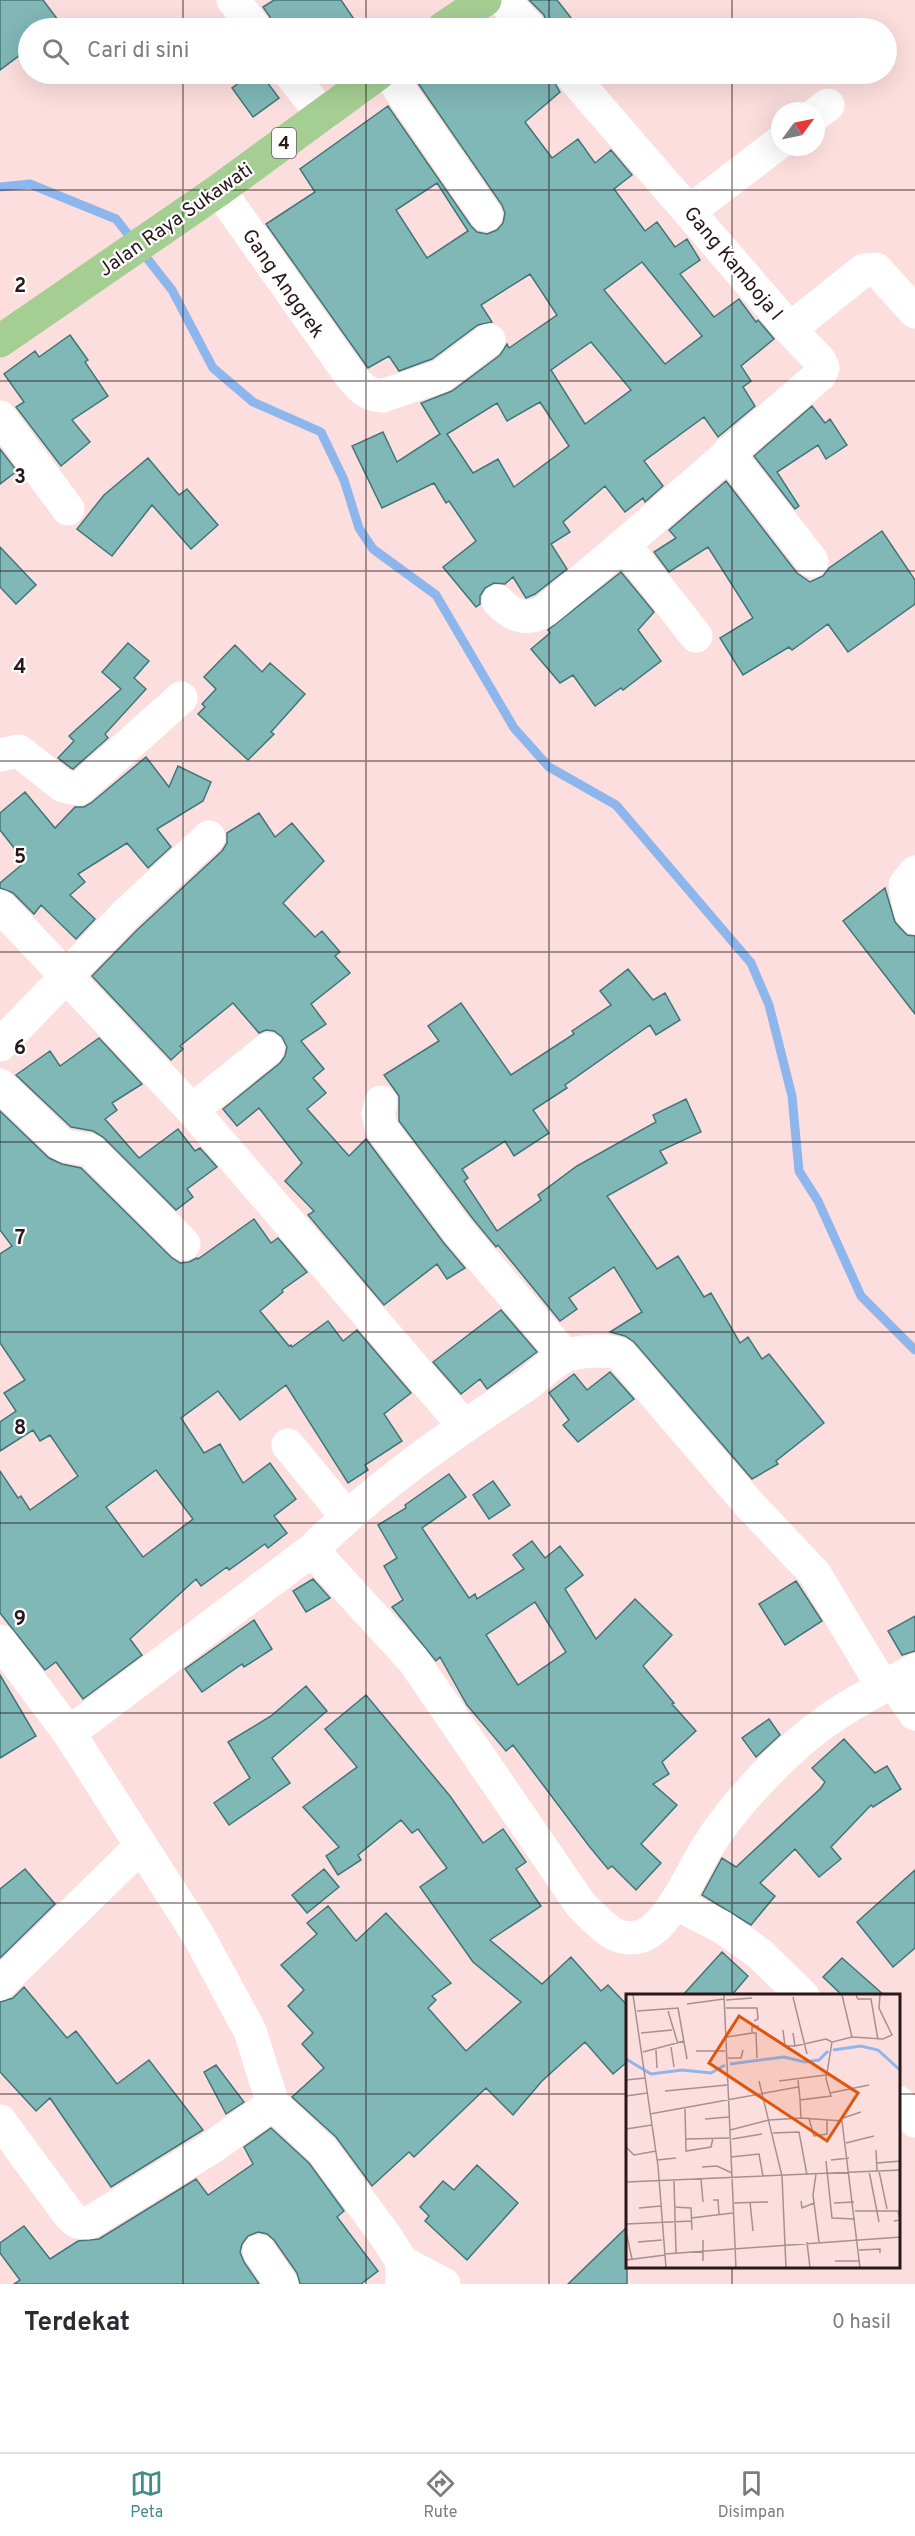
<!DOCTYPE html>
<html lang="id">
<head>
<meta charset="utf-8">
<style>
  :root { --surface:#fff; --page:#f2f2f3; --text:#2b2b33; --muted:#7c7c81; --line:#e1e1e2; --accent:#448c8c }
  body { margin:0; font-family:Overpass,sans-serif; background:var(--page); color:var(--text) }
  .compass { position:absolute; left:771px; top:102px; width:54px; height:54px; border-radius:50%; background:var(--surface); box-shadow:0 6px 24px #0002; rotate:57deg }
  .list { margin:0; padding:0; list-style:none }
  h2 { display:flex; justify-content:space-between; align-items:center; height:78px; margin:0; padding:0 24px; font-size:26px }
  h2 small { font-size:20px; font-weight:400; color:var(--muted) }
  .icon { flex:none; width:33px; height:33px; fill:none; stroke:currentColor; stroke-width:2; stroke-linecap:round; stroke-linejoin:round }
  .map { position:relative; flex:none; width:915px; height:2284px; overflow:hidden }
  .search { position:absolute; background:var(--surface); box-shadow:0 6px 24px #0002; left:18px; right:18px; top:18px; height:66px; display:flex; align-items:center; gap:15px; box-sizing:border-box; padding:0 21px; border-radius:33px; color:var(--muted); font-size:22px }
  .sheet { height:168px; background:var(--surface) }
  nav { display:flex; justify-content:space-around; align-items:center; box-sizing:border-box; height:84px; border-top:2px solid var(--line); background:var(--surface); font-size:16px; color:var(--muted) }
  nav a { display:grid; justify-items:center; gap:3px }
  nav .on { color:var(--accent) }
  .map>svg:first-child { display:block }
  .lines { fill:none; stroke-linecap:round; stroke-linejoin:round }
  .stream { stroke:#8db6ed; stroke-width:9 }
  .building { fill:#80b7b7; stroke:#417677; stroke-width:1.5; fill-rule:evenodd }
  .minor { stroke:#fff; stroke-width:33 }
  .highway { stroke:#a5ce93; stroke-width:33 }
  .grid { fill:none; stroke:#2a1819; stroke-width:1.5; stroke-opacity:0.55 }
  .labels { text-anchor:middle; stroke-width:4.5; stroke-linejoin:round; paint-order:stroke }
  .shield { fill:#fff; stroke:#6a5d5e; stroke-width:1.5 }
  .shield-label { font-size:18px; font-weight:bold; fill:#2a1819 }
  .street-label { font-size:20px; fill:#2a1819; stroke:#fff }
  .inset-river { fill:none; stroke:#8db6ed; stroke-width:3 }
  .inset-road { fill:none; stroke:#a98f90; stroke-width:1.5 }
  .view { fill:#de560d; fill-opacity:0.15; stroke:#de560d; stroke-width:3 }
  .inset-edge { fill:none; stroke:#2a1819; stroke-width:3 }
  .grid-label { font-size:20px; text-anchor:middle; font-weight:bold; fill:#2a1819; stroke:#fff; stroke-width:4.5; stroke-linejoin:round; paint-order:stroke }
</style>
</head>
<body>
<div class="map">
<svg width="915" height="2284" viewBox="0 0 915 2284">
  <rect width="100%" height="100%" fill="#fddedf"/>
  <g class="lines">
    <path class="stream" d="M 0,187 L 30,184 L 116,219 L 172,290 L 213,368 L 253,402 L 321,432 L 344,480 L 359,528 L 373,549 L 436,595 L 514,728 L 549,767 L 616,805 L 751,963 L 769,1005 L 792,1096 L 799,1171 L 818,1201 L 861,1296 L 915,1350"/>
  </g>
  <path class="building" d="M 0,0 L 43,0 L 64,28 L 28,28 L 28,49 L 0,70 Z
    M 274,0 L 341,0 L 360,28 L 297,28 L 291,19 L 273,28 L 270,17 L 263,7 Z
    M 529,0 L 557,0 L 579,28 L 548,28 L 544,15 Z
    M 251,74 L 261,74 L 279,98 L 253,117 L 232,88 Z
    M 424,74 L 552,74 L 552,78 L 560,92 L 525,122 L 552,158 L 578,139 L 595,163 L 611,150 L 632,175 L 614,189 L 645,231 L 657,222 L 675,247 L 687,239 L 700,260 L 680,274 L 714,317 L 739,299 L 756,322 L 758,320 L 774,339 L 741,366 L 751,381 L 743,387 L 755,406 L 718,437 L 704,417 L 644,461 L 663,486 L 645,502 L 643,498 L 625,512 L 605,486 L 563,522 L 570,532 L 551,544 L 567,569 L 535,594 L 526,598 L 513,577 L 505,584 L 494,583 L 485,588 L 480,596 L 480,604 L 476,607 L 443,567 L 476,541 L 449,501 L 446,503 L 434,483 L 382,508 L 352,446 L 383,432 L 397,462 L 440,434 L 421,403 L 452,391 L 500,355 L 507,344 L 509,348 L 557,315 L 530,274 L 481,305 L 492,322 L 478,325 L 432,359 L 399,371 L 389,356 L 368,368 L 266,224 L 315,192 L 300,169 L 388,106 L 471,226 L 477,232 L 487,234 L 497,230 L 503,223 L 505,213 L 502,205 L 415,79 ZM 437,183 L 468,231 L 427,258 L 396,210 ZM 642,262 L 702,336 L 665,364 L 604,290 ZM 591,342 L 631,390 L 585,424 L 551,370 ZM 540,402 L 569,446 L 514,487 L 498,459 L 473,473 L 447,434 L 497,403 L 507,421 Z
    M 70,335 L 88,360 L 85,362 L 108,396 L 72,420 L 90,442 L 61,466 L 16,407 L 24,402 L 4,374 L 35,351 L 39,357 Z
    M 812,406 L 825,423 L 830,419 L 847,445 L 826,459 L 818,445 L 777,472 L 799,506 L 795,509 L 754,456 Z
    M 0,449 L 17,471 L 0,484 Z
    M 148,458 L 179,495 L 187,489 L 218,525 L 191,549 L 152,505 L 112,556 L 77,529 L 104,495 Z
    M 726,481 L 797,573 L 810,582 L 823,576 L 829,568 L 882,531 L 915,580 L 915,604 L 848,652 L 828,624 L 792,650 L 789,647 L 743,675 L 720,638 L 753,618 L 708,547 L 669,572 L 654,552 L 676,538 L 669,530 Z
    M 0,547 L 36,585 L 16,604 L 0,587 Z
    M 621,572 L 654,612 L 638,630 L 661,661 L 623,690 L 621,688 L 595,706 L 573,675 L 560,683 L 531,649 L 550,633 L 548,630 Z
    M 128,643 L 149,661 L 134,678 L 146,689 L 105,734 L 108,738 L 73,769 L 71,768 L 58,758 L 74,741 L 69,736 L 121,689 L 102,672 Z
    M 235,645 L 262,672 L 270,663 L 305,694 L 271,732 L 274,734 L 248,760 L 198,714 L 205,707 L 202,704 L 216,689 L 204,677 Z
    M 146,757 L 169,787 L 178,766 L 211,782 L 203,801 L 157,829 L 171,847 L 148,868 L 127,843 L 78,874 L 85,882 L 70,895 L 95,919 L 76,939 L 41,905 L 34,914 L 13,893 L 0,888 L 0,883 L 25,862 L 0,830 L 0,813 L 25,792 L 55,828 L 75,807 L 84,807 L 91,803 Z
    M 259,813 L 275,837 L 292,823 L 324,861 L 283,903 L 315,937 L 322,931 L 340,952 L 335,956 L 350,973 L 311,1004 L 326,1024 L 301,1041 L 324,1069 L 313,1078 L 326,1093 L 307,1109 L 349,1156 L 366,1139 L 443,1242 L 465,1268 L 447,1279 L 437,1264 L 384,1305 L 308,1215 L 314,1211 L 285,1181 L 302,1163 L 259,1108 L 237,1126 L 223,1109 L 280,1063 L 285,1056 L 287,1047 L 282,1037 L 274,1031 L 266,1030 L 259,1033 L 233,1003 L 180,1046 L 183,1049 L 171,1060 L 92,976 L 137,930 L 222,851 L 227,843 L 227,833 Z
    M 885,888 L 895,922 L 907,935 L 915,936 L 915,1014 L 843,921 Z
    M 628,969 L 653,1000 L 665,993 L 680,1020 L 656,1035 L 650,1025 L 565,1085 L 567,1088 L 533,1110 L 549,1133 L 514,1156 L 505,1141 L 462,1169 L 468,1178 L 464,1181 L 497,1231 L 541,1200 L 538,1195 L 577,1166 L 656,1122 L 653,1115 L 686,1099 L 701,1132 L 660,1151 L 667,1163 L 607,1196 L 657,1269 L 678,1256 L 704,1297 L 711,1293 L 740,1343 L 748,1337 L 762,1359 L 769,1354 L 824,1423 L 776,1461 L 778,1464 L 752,1479 L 634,1342 L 625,1336 L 610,1332 L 642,1312 L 614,1267 L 569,1298 L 577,1309 L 560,1321 L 498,1245 L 496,1247 L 473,1219 L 399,1121 L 399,1096 L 384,1075 L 439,1041 L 428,1026 L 461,1003 L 511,1075 L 574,1034 L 572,1031 L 611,1005 L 600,991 Z
    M 99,1038 L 142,1084 L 112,1103 L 117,1110 L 105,1119 L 139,1158 L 178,1129 L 195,1151 L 200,1148 L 217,1167 L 187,1189 L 193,1197 L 176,1210 L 103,1137 L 93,1131 L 71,1127 L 16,1075 L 50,1051 L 60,1066 Z
    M 0,1111 L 49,1158 L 62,1164 L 81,1168 L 171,1257 L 180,1263 L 189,1262 L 197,1258 L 198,1259 L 254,1219 L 271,1243 L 278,1238 L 307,1272 L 282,1290 L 283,1292 L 260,1311 L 289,1346 L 291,1345 L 292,1347 L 328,1321 L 343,1341 L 357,1330 L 411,1393 L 384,1414 L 402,1441 L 365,1465 L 368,1470 L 348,1483 L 286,1385 L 240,1420 L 218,1391 L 181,1418 L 204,1453 L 220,1444 L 243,1483 L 270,1463 L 296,1499 L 274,1516 L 287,1533 L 268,1548 L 265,1544 L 229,1570 L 227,1567 L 201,1586 L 196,1579 L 130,1639 L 142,1655 L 83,1699 L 56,1662 L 45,1670 L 0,1613 L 0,1471 L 18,1498 L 21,1496 L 30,1510 L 78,1476 L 50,1435 L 40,1441 L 33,1430 L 0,1451 L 0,1422 L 16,1411 L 4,1393 L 25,1380 L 0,1343 L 0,1254 L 12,1246 L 0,1230 ZM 156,1470 L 193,1519 L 143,1557 L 106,1507 Z
    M 501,1310 L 537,1352 L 487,1389 L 480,1379 L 461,1394 L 433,1362 Z
    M 610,1372 L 634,1399 L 578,1442 L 563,1425 L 569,1420 L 549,1393 L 574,1374 L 587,1390 Z
    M 449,1474 L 466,1497 L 422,1528 L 469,1598 L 475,1594 L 477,1599 L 524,1569 L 513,1555 L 532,1541 L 545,1558 L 560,1546 L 583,1575 L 565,1589 L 596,1639 L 635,1599 L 672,1635 L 643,1666 L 674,1703 L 672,1704 L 696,1731 L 662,1762 L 669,1774 L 653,1784 L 677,1805 L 641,1844 L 661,1863 L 636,1890 L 612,1866 L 608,1869 L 589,1846 L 513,1745 L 506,1751 L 467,1705 L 440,1657 L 436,1661 L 392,1607 L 403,1600 L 384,1566 L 397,1558 L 378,1525 L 406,1508 L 405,1505 ZM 535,1602 L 566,1652 L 518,1685 L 486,1635 Z
    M 493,1481 L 510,1505 L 489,1519 L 473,1495 Z
    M 313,1579 L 330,1598 L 306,1612 L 293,1591 Z
    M 796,1581 L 822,1621 L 785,1645 L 759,1604 Z
    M 915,1616 L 915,1651 L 902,1655 L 888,1631 Z
    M 254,1620 L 272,1649 L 244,1667 L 242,1664 L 202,1692 L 185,1669 Z
    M 0,1675 L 36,1736 L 0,1758 Z
    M 306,1686 L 327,1711 L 272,1758 L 290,1783 L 229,1825 L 214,1803 L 250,1778 L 228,1742 L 271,1716 Z
    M 366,1695 L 450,1796 L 483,1843 L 503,1829 L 526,1862 L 516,1869 L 541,1906 L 490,1940 L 542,1984 L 571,1957 L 601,1991 L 608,1985 L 627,2005 L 627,2062 L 613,2074 L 585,2042 L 542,2081 L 513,2115 L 486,2088 L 414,2157 L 409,2152 L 372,2186 L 336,2137 L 292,2097 L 324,2068 L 302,2044 L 313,2033 L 288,2006 L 304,1990 L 281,1965 L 317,1934 L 307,1923 L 328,1906 L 356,1941 L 386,1913 L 451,1983 L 432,1996 L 436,2000 L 428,2008 L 466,2051 L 521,2002 L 473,1962 L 420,1887 L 447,1868 L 418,1829 L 412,1833 L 401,1820 L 358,1855 L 361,1860 L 338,1875 L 326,1856 L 339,1847 L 303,1807 L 357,1767 L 325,1729 Z
    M 769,1719 L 780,1735 L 756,1757 L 742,1738 Z
    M 844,1739 L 875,1773 L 887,1766 L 901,1789 L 873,1807 L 871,1805 L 831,1847 L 841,1859 L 819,1877 L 795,1849 L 760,1883 L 775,1896 L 751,1925 L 702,1895 L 722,1858 L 736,1867 L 820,1789 L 825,1782 L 812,1768 Z
    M 25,1869 L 55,1904 L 0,1958 L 0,1889 Z
    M 324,1869 L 339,1887 L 307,1913 L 292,1895 Z
    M 915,1870 L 915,1948 L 893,1967 L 857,1922 Z
    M 722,1952 L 748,1976 L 731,1996 L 682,1996 Z
    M 842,1958 L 885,1996 L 843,1996 L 823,1977 Z
    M 24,1987 L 67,2038 L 76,2031 L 117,2084 L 149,2060 L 203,2130 L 111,2187 L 50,2098 L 36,2111 L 0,2072 L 0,2002 L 13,1998 Z
    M 216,2065 L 244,2102 L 226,2114 L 204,2072 Z
    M 271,2128 L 309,2163 L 344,2211 L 337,2217 L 378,2271 L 361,2284 L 300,2284 L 297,2273 L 274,2240 L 267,2234 L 258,2232 L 248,2236 L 242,2244 L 240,2252 L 244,2262 L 259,2284 L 14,2284 L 20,2280 L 0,2253 L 0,2243 L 24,2226 L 50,2259 L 78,2241 L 99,2239 L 196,2179 L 208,2195 L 253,2164 L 244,2147 Z
    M 477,2165 L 518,2203 L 467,2260 L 425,2221 L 429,2216 L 420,2207 L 443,2181 L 454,2190 Z
    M 627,2227 L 627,2284 L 568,2284 Z"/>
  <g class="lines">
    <path class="minor" d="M 233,0 L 255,28
      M 503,0 L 530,28
      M 290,74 L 323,115
      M 389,74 L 486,215
      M 570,74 L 790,329 L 864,270 L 876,269 L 915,312
      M 816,114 L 828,105
      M 219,190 L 350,375 C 359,386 366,395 382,396 L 441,376 L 489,340
      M 690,211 L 780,142
      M 0,417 L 68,509
      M 728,453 L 812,561
      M 625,546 L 696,636
      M 498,601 C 513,617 527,622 546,610 C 639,534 728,453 820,375 L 823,368 L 820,361 L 790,329
      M 0,755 L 19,751 L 63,786 L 79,789 L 181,698
      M 915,872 L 905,885 L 910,911 L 915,918
      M 0,906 L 192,1110 L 464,1426
      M 0,1045 L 128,912 L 209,837
      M 0,1085 L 59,1142 L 65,1146 L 90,1150 L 184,1244
      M 381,1102 L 378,1114 L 382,1129 L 458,1231 L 565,1356
      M 192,1110 L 268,1049
      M 288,1445 L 346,1516
      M 312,1550 C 375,1487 450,1435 525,1386 C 538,1377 551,1362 565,1356 C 579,1351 606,1349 620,1354 L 748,1503 L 815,1574 L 883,1687
      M 0,1641 L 69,1733 L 312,1550 L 413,1660 L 581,1905 C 598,1921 615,1945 642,1936 C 668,1927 692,1872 706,1849 C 733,1805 786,1749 828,1720 C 855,1701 886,1685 915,1670
      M 893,1681 L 915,1714
      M 69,1733 L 197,1933 L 250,2031 L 273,2104 L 323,2151 L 387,2238 L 402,2262 L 402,2284
      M 675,1903 L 722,1927 L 760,1954 L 803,1996
      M 0,1984 L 140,1847
      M 898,2102 L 915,2121
      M 0,2121 L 70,2216 L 77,2222 L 89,2223 L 211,2148 L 273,2104
      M 259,2251 L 282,2284
      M 402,2262 L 444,2284"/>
    <path class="highway" d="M 443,28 L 485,0
      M 0,341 L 219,190 L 378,74"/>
  </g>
  <path class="grid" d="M 183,0 L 183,28M 366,0 L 366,28M 549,0 L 549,28M 732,0 L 732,28M 183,74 L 183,2284M 366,74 L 366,2284M 549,74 L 549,2284M 732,74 L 732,1996M 0,190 L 915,190M 0,381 L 915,381M 0,571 L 915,571M 0,761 L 915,761M 0,952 L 915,952M 0,1142 L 915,1142M 0,1332 L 915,1332M 0,1523 L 915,1523M 0,1713 L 915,1713M 0,1903 L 915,1903M 0,2094 L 627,2094M 898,2094 L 915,2094M 732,2268 L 732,2284"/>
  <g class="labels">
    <rect class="shield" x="272" y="128" width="24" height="30" rx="4.5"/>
    <g class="shield-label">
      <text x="284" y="149">4</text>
    </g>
    <g class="street-label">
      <text transform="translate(175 219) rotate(-35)" y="7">Jalan Raya Sukawati</text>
      <text transform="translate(734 263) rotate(50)" y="7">Gang Kamboja I</text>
      <text transform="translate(284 283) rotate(55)" y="7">Gang Anggrek</text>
    </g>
  </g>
  <g transform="translate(626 1994)">
    <rect width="274" height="274" fill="#fddedf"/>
    <path class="inset-river" d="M 207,56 L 235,52 L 252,56 L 275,77M 0,65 L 25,80 L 56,76 L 85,79 L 99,71M 104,70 L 158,63 L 179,68 L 193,66 L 202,57"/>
    <path class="inset-road" d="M 7,1 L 32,172 L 40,274M 98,1 L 110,274M 216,1 L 226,43M 230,1 L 232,5 L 245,5 L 252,46M 167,3 L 181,60M 100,6 L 126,4M 61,10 L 98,5M 52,14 L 61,65M 100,14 L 131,14 L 132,25 L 128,27M 11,17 L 53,14M 42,17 L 52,50M 157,36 L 159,52 L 169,52M 15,39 L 46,36M 126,39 L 130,39 L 131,64M 167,39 L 169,52 L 200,45 L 206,48M 101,43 L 126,39 L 126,33 L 133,32M 45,53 L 48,73M 30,56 L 31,74M 70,57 L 99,57M 17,58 L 58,47M 102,64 L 115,64 L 117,56M 0,86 L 19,84M 172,86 L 174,105M 133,87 L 156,182 L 160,274M 153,87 L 200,81M 39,97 L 101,91M 204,99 L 243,91M 0,102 L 21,99M 59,115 L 60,157 L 85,153 L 87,144M 24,120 L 172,93M 175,124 L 216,127 L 234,274M 79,125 L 103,123M 183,125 L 188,142 L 201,140 L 201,126M 214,125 L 235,118M 0,135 L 26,131M 104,136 L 143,126 L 175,124 L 174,106 L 205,102 L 200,85 L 206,48 L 226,43 L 257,45 L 266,41 L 253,14 L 254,1M 147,139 L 173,138 L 181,181M 60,145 L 103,144M 106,145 L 136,140M 220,149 L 248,142M 0,153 L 8,161 L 30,157M 250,156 L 251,177M 105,163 L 133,160 L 137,182M 31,166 L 50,164M 205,166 L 223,164M 200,167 L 206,224 L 229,225M 251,169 L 275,167M 76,173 L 91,172 L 106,179M 243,177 L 253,228M 253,177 L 261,215M 190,180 L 187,201 L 193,248M 75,185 L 77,208M 48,186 L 50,259M 0,188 L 275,176M 87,206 L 92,206 L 93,220M 175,207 L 176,214 L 188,209M 124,208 L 127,237M 108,209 L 142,208M 208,209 L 228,208M 48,213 L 65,214 L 66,236M 13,214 L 35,212M 229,217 L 272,217 L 274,226 L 268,227M 65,224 L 107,219M 0,230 L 66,227M 0,238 L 6,265M 12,248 L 36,246M 181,248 L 184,274M 233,256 L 254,255 L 254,259M 39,260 L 275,243M 0,266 L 39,261M 77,267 L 77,246M 209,267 L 234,267"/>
    <path class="view" d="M 113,22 L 232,99 L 201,147 L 83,69 Z"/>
    <rect width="274" height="274" class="inset-edge"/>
  </g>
  <g class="grid-label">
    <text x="20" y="292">2</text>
    <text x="20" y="483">3</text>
    <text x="20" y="673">4</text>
    <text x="20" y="863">5</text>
    <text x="20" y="1054">6</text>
    <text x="20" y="1244">7</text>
    <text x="20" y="1434">8</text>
    <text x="20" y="1625">9</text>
  </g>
</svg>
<svg class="compass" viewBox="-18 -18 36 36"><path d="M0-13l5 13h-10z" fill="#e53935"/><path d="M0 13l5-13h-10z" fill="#7c7c81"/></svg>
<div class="search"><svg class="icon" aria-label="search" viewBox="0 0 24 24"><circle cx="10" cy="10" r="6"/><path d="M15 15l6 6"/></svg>Cari di sini</div>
</div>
<section class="sheet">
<h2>Terdekat<small>0 hasil</small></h2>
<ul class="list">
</ul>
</section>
<nav>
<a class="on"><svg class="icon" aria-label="map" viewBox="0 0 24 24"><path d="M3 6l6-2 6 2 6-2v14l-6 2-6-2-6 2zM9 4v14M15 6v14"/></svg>Peta</a>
<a><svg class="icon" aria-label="directions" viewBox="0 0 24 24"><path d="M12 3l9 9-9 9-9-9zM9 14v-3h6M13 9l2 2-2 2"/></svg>Rute</a>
<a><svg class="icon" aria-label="saved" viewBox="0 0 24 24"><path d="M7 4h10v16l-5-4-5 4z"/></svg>Disimpan</a>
</nav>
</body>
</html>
